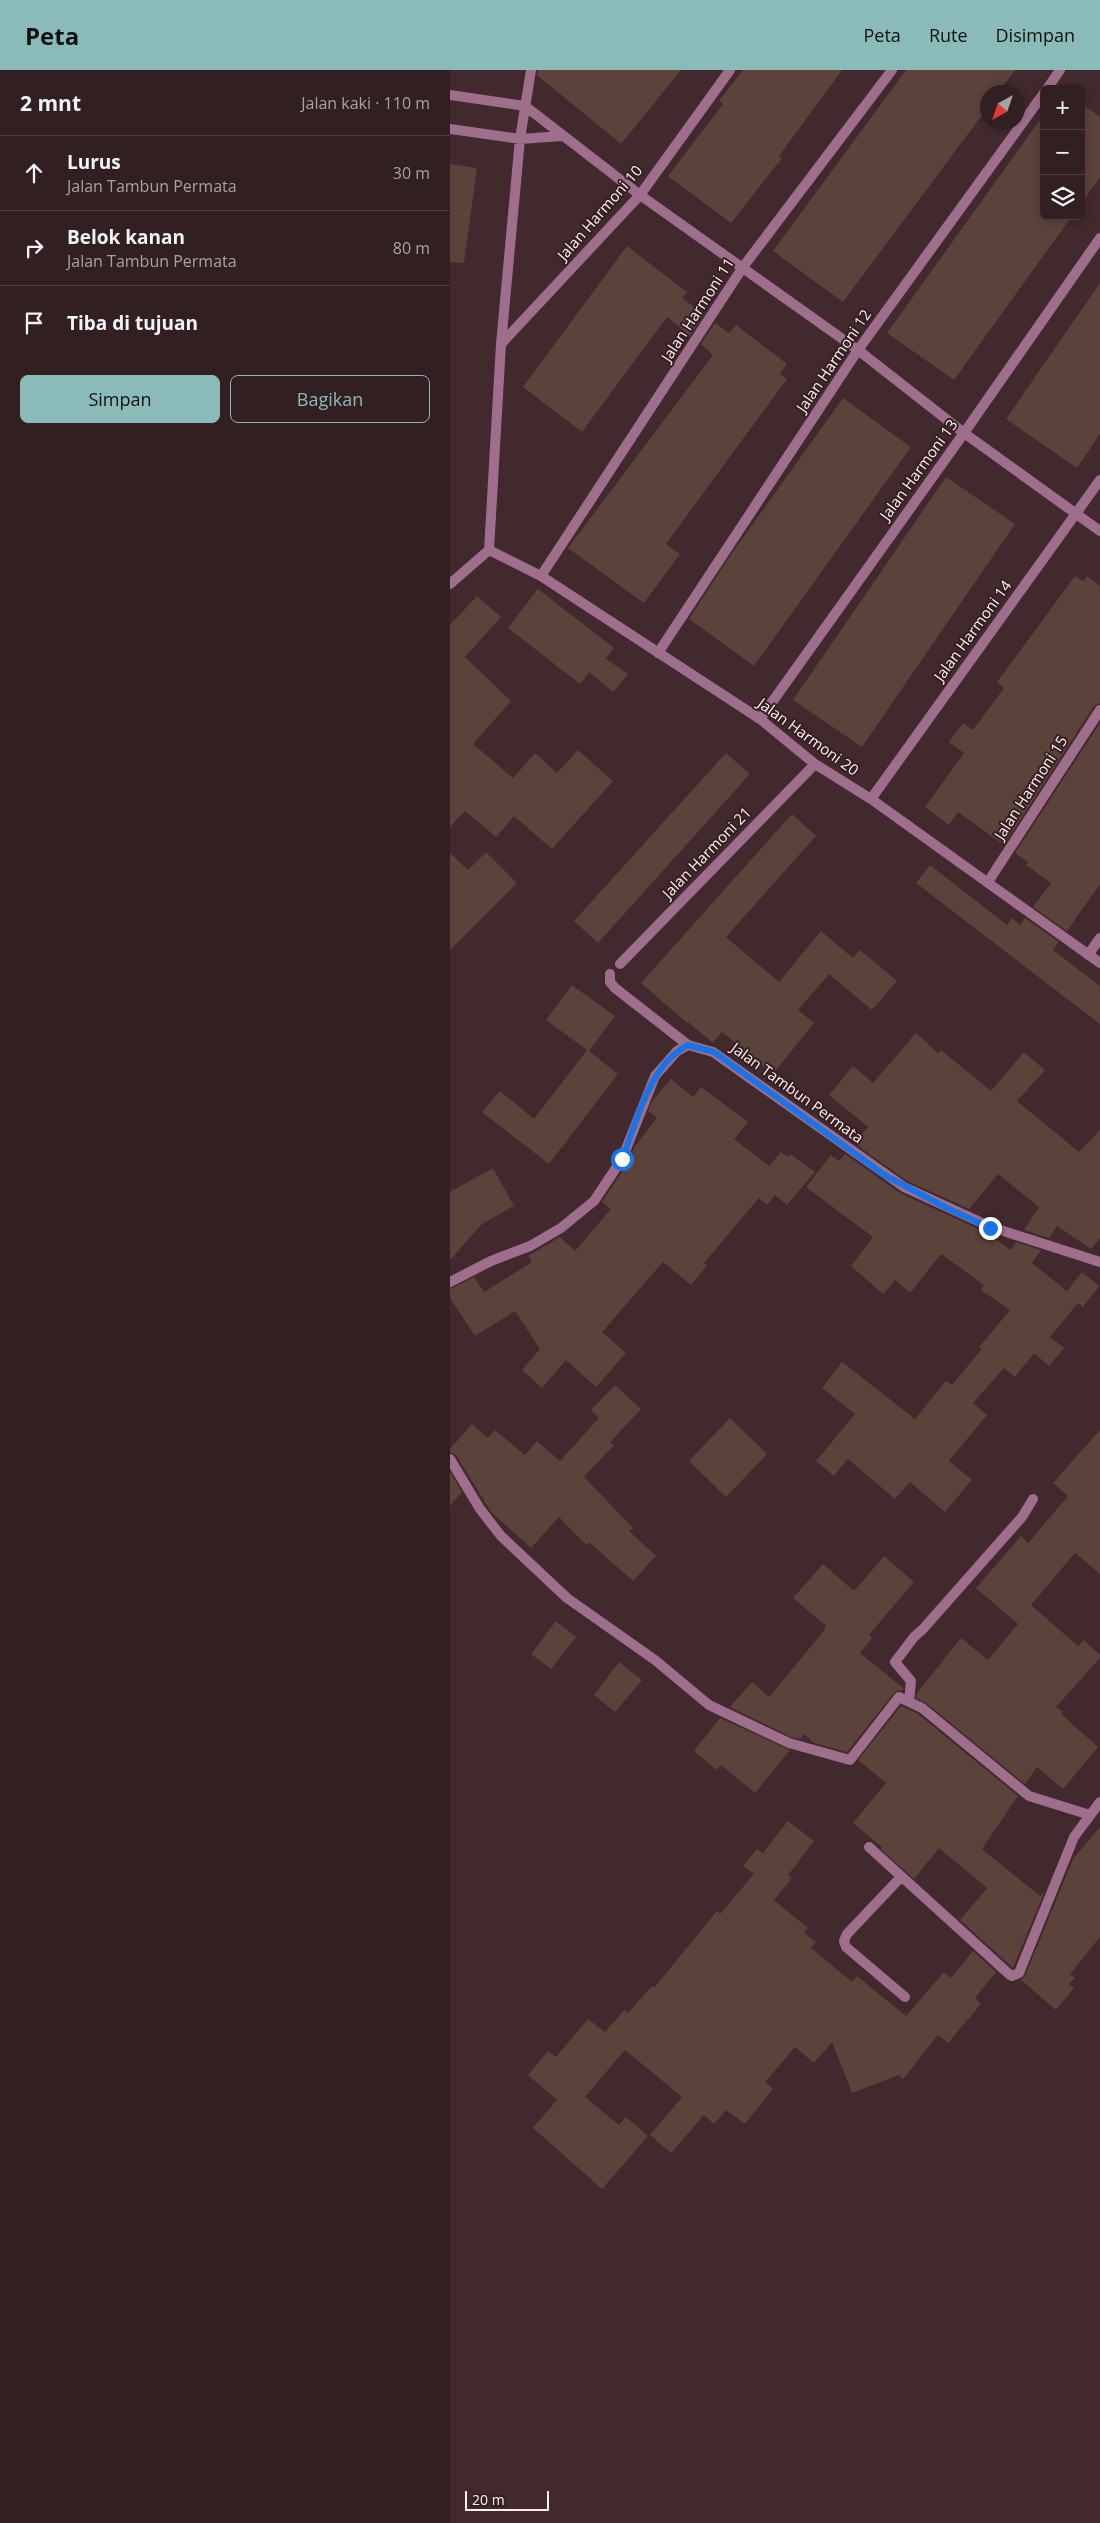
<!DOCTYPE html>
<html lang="id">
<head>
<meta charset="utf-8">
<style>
  :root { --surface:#311f22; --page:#3d2c2f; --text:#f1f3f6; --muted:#a8a2a5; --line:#4c3d40; --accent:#8bbbb9 }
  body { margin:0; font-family:"Open Sans",sans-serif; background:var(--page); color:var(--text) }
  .controls { position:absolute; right:15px; top:15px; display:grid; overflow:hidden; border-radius:8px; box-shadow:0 2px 8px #0003 }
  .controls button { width:45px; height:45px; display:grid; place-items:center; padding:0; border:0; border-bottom:1px solid var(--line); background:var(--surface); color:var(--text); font:25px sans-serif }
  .compass { position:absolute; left:530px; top:15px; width:45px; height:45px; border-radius:50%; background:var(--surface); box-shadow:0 2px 8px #0003; rotate:220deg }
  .scale { position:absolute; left:15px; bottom:12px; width:84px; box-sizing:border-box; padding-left:5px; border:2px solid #fdf0f2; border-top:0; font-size:14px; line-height:18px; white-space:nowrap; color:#fdf0f2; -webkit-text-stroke:4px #361f23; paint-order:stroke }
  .stop { position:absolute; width:15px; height:15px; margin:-11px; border:4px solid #1a73e8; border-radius:50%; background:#fff }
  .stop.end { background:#1a73e8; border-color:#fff; box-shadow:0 1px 5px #0008 }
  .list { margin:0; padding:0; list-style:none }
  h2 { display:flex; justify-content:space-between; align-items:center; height:65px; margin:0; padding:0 20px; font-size:21px }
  h2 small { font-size:16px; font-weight:400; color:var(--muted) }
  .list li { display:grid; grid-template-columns:32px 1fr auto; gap:15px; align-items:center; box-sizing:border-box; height:75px; padding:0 20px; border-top:1px solid var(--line) }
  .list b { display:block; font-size:19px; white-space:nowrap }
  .list p { margin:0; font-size:16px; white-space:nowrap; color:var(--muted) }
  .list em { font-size:16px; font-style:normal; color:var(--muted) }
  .actions { display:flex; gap:10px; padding:15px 20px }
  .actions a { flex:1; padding:11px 0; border:1px solid var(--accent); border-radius:8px; text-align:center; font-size:18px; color:var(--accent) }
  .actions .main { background:var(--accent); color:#111 }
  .icon { flex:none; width:28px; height:28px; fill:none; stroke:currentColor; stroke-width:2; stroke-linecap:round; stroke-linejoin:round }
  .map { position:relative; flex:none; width:650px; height:2453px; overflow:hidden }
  header { display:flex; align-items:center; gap:30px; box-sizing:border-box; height:70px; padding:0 25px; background:var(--accent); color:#111 }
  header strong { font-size:24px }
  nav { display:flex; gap:28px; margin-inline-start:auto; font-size:18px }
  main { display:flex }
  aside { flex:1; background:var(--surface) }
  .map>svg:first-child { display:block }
  .building { fill:#5b423b }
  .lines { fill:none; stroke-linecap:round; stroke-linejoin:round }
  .minor { stroke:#9f6e8d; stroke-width:10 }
  .tertiary { stroke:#9f6e8d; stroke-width:10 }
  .route { stroke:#1a73e8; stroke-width:6 }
  .labels { text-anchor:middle; stroke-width:4; stroke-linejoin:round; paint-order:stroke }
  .street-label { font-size:15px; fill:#fdf0f2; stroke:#361f23 }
</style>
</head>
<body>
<header>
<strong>Peta</strong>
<nav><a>Peta</a><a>Rute</a><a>Disimpan</a></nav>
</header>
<main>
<aside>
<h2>2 mnt<small>Jalan kaki · 110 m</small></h2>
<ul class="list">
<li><svg class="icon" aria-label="ahead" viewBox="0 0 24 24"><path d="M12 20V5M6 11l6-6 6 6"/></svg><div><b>Lurus</b><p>Jalan Tambun Permata</p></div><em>30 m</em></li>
<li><svg class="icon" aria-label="right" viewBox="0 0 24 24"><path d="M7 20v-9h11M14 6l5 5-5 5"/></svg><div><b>Belok kanan</b><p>Jalan Tambun Permata</p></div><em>80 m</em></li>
<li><svg class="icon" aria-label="arrive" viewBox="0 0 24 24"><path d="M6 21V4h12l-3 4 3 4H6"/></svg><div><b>Tiba di tujuan</b></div></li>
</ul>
<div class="actions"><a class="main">Simpan</a><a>Bagikan</a></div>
</aside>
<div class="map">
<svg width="650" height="2453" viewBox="0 0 650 2453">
  <rect width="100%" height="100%" fill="#41292d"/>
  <path class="building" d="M 88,0 L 231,0 L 171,74 L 87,5 Z
    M 293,0 L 392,0 L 329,86 L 332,88 L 281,153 L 218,106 L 273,34 L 269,31 Z
    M 456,0 L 565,0 L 549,22 L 538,22 L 538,37 L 393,232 L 323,181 Z
    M 631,33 L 650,47 L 650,108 L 631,133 Z
    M 594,44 L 594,146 L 622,146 L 504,310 L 437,263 Z
    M 0,94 L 27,98 L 14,193 L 0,192 Z
    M 177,176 L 237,222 L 232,228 L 254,244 L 240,266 L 217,247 L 132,362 L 73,317 Z
    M 650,213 L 650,364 L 627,398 L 556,349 Z
    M 265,253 L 279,263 L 286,255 L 337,294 L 330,304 L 337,309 L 216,474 L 230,484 L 194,533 L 118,478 L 263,285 L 251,274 Z
    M 393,328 L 461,377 L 304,596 L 239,549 L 282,483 Z
    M 496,407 L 565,454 L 412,677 L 343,630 Z
    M 625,506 L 633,511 L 637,506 L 650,516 L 650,633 L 644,636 L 554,775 L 508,742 L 499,755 L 475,737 L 514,683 L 499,672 L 513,653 L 523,660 L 554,618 L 547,612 Z
    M 88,519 L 164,578 L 156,589 L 178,604 L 163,622 L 139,602 L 130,614 L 58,558 Z
    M 27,526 L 51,547 L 15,587 L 61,631 L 23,674 L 63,708 L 85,683 L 107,703 L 128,680 L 163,711 L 102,779 L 64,746 L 46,767 L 15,741 L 0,757 L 0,555 Z
    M 650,653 L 650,814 L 617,861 L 583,837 L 601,813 L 576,795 L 578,792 L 565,783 Z
    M 276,683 L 300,704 L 148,873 L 124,851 Z
    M 342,744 L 366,766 L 276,867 L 329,912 L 371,861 L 403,888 L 410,880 L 447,911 L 422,940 L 379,904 L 348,940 L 364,953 L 323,1004 L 272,962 L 263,973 L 238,952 L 237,953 L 191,913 Z
    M 36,782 L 67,813 L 0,880 L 0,783 L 18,800 Z
    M 480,795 L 557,855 L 562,848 L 570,855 L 575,848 L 609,872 L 603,880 L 650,916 L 650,954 L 466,813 Z
    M 122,915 L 165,946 L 139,981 L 168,1004 L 99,1094 L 32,1042 L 50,1021 L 84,1049 L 137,980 L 96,950 Z
    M 466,963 L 488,983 L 491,980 L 541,1021 L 574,982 L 595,1000 L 567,1031 L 629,1082 L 650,1060 L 650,1168 L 641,1179 L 607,1156 L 599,1168 L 574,1160 L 589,1137 L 548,1104 L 519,1139 L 457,1111 L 404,1073 L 418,1057 L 379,1025 L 403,996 L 423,1013 Z
    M 221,1009 L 243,1027 L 251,1017 L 298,1052 L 284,1069 L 319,1096 L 331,1082 L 338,1087 L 340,1084 L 365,1102 L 337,1135 L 325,1125 L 317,1135 L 309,1128 L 254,1193 L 257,1195 L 241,1215 L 213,1192 L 152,1262 L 176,1283 L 146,1317 L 116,1290 L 92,1318 L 72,1300 L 90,1279 L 65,1241 L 25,1266 L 0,1228 L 0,1219 L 24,1207 L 34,1222 L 82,1192 L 78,1186 L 110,1167 L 125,1181 L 161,1139 L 152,1132 L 184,1084 L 182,1082 L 185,1076 L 207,1048 L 198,1041 L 202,1031 Z
    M 395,1084 L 450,1123 L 535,1162 L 561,1180 L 566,1172 L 591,1180 L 582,1193 L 617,1221 L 632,1202 L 649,1216 L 633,1237 L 628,1233 L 600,1267 L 614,1278 L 599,1296 L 584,1283 L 565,1307 L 554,1298 L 523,1333 L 537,1345 L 499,1391 L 522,1410 L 495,1442 L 460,1412 L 445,1429 L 398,1389 L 384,1406 L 366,1391 L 405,1344 L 372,1318 L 392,1292 L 465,1349 L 496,1311 L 502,1315 L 532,1279 L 529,1277 L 560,1240 L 531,1220 L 534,1215 L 491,1184 L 460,1223 L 445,1210 L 433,1224 L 401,1196 L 423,1167 L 356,1117 L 381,1085 L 389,1091 Z
    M 43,1098 L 64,1136 L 32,1154 L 0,1190 L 0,1122 Z
    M 165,1315 L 191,1339 L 160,1372 L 164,1375 L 134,1407 L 183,1458 L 179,1461 L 206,1486 L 183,1511 L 139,1472 L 136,1475 L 109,1447 L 81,1478 L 41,1442 L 6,1385 L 0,1382 L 0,1379 L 22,1354 L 38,1368 L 45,1360 L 75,1385 L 87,1371 L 110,1391 L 149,1348 L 141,1340 Z
    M 280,1348 L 317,1384 L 276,1427 L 239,1391 Z
    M 650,1360 L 650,1504 L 625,1483 L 581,1535 L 628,1576 L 634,1570 L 650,1585 L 650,1588 L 606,1637 L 613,1642 L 611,1644 L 648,1677 L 613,1719 L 587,1697 L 575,1714 L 476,1633 L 466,1628 L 467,1623 L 511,1568 L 538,1590 L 568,1554 L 526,1518 L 571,1466 L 578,1473 L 618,1426 L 603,1413 Z
    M 0,1402 L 12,1422 L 0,1436 Z
    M 434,1486 L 464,1512 L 419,1565 L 422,1568 L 410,1583 L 453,1618 L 453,1621 L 449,1620 L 444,1623 L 397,1682 L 364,1673 L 354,1664 L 350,1669 L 341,1667 L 280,1637 L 302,1612 L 319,1627 L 372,1563 L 376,1556 L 343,1528 L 373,1494 L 404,1521 Z
    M 106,1551 L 126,1567 L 101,1599 L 81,1584 Z
    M 169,1592 L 192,1610 L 165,1642 L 144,1625 Z
    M 451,1636 L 468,1644 L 568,1726 L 532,1779 L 590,1826 L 595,1821 L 563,1898 L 510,1850 L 537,1818 L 489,1778 L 464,1809 L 431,1779 L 432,1777 L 403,1753 L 436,1713 L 408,1690 Z
    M 270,1648 L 340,1680 L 305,1723 L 271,1695 L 267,1700 L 244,1681 Z
    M 338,1751 L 364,1771 L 338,1805 L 342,1808 L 324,1830 L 358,1858 L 354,1863 L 366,1872 L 361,1878 L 402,1912 L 407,1906 L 456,1946 L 494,1902 L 501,1908 L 523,1881 L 546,1902 L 525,1928 L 531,1934 L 498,1973 L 488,1965 L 453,2009 L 449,2005 L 402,2023 L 382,1972 L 364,1993 L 345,1977 L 315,2012 L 323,2019 L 295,2054 L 276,2040 L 264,2054 L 254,2045 L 221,2083 L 200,2065 L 232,2027 L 175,1980 L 135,2027 L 169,2055 L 176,2047 L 198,2066 L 152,2119 L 83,2058 L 107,2030 L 78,2005 L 98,1981 L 106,1987 L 138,1949 L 155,1962 L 174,1940 L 178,1943 L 202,1916 L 204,1918 L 267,1841 L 270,1844 L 304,1804 L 293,1796 L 307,1779 L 313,1783 Z
    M 650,1757 L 650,1867 L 620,1904 L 625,1908 L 619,1914 L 624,1918 L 606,1940 L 571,1910 L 575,1906 L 623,1789 Z"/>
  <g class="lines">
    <path class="minor" d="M 597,19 L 610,0
      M 0,25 L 75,36
      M 75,36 L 190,125 L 408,280 L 514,363 L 650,461
      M 0,59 L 70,69 L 112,66
      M 51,274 L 190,125 L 280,0
      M 39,480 L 91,506 L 310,649 L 365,694 L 421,729 L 650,893
      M 39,480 L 51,274 L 70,69 L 81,0
      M 91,506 L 293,197 L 442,0
      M 0,514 L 39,480
      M 208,583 L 408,280 L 594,23
      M 310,649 L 514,363 L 650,168
      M 421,729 L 650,410
      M 538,812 L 650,640
      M 638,885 L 650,868
      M 170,894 L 365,694
      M 160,904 L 160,912 L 165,918 L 238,975
      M 0,1389 L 30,1439 L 51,1466 L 117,1528 L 205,1590 L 259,1635 L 339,1673 L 400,1690 L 449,1627 L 472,1638 L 579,1726 L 640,1745
      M 459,1632 L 461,1611 L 445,1592 L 464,1567 L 473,1559 L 572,1447 L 583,1429
      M 419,1777 L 559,1904 L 562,1906 L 569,1903 L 624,1767 L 650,1732
      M 451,1807 L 397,1864 L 394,1871 L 396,1877 L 455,1927"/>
    <path class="tertiary" d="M 0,1212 L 41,1191 L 80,1176 L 111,1158 L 144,1131 L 172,1089 L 205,1006 L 227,981 L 238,975 L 263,982 L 454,1117 L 541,1157 L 650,1192"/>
  </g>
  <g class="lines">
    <path class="route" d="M 172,1089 C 188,1050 198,996 238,975 L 264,982 L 436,1106 L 495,1137 L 540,1158"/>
  </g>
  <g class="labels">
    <g class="street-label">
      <text transform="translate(150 143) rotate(-49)" y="5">Jalan Harmoni 10</text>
      <text transform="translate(248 240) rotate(-57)" y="5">Jalan Harmoni 11</text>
      <text transform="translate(384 291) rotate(-56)" y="5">Jalan Harmoni 12</text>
      <text transform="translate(469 400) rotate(-54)" y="5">Jalan Harmoni 13</text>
      <text transform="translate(523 561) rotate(-54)" y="5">Jalan Harmoni 14</text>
      <text transform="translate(358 667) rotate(36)" y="5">Jalan Harmoni 20</text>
      <text transform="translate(581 718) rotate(-57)" y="5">Jalan Harmoni 15</text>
      <text transform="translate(257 783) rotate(-46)" y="5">Jalan Harmoni 21</text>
      <text transform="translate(347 1023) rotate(36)" y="5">Jalan Tambun Permata</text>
    </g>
  </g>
</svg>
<div class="controls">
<button>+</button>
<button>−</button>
<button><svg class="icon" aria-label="layers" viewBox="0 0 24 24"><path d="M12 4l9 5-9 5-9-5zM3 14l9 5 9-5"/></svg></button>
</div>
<svg class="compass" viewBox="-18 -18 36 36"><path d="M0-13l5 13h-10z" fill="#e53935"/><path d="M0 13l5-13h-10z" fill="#a8a2a5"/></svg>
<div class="scale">20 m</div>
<div class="stop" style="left:172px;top:1089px"></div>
<div class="stop end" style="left:540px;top:1158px"></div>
</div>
</main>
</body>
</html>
